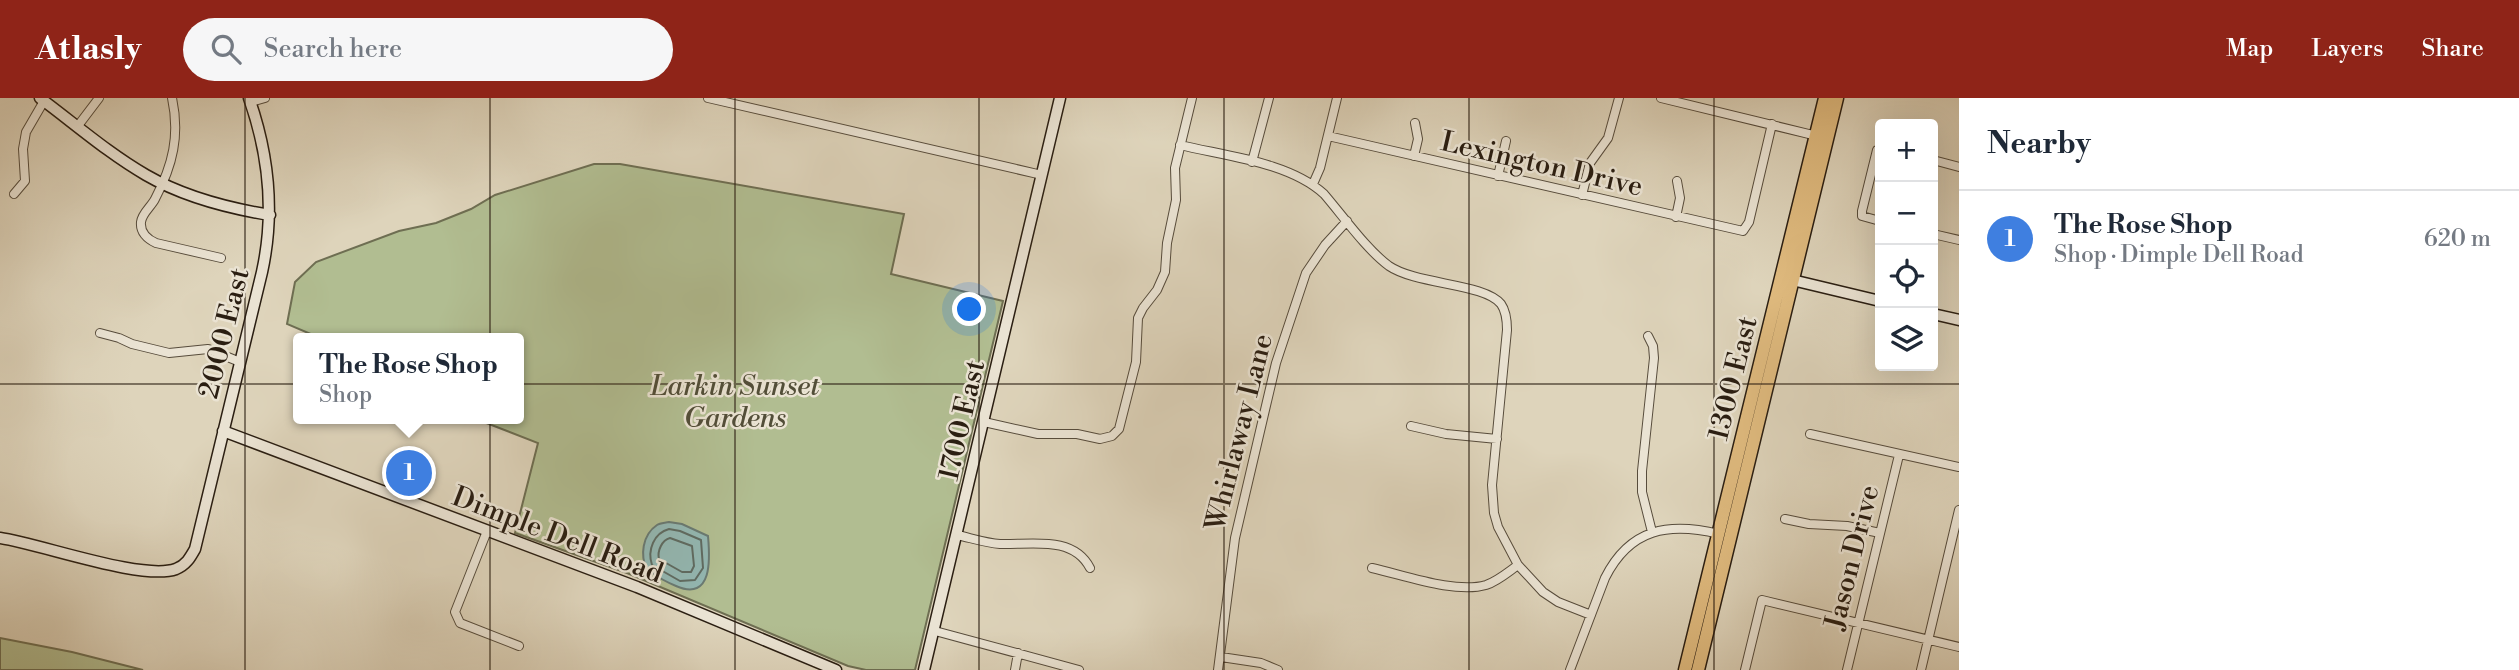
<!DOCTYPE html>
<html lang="en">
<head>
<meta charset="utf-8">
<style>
  :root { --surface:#fff; --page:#f6f6f7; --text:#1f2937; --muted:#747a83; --line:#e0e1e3; --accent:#8f2418 }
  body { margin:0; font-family:"Libre Bodoni",serif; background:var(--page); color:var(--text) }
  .controls { position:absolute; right:21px; top:21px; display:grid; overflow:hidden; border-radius:7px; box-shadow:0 7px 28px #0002 }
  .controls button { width:63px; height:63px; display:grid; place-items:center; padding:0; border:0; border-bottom:2px solid var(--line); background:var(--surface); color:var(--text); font:35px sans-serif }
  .you { position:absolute; left:970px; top:212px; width:24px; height:24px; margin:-18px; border:5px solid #fff; border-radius:50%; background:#1a73e8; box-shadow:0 0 0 10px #1a73e833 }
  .badge { display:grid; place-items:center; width:46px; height:46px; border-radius:50%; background:var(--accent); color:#fff; font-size:23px; font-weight:700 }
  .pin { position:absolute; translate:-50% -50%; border:4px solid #fff; box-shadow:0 2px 7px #0006 }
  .popup { position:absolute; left:293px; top:235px; width:231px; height:91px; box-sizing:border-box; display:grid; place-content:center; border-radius:7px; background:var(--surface); filter:drop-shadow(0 2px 5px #0005); font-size:23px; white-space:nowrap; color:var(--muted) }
  .popup b { font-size:26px; color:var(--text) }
  .popup::after { content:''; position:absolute; left:50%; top:100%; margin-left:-14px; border:14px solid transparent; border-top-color:var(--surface) }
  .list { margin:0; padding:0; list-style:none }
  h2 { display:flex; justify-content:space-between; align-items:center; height:91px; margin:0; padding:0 28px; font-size:30px }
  h2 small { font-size:23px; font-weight:400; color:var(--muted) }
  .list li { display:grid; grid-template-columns:46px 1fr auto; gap:21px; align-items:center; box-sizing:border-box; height:98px; padding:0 28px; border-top:2px solid var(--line) }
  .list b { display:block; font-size:26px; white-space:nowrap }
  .list p { margin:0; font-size:23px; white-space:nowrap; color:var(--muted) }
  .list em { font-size:23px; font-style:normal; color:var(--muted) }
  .icon { flex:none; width:38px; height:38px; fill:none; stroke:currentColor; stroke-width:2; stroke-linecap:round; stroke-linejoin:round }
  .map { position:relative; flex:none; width:1959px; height:572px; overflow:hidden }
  header { display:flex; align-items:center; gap:42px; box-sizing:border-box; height:98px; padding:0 35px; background:var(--accent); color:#fff }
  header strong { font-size:33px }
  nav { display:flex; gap:38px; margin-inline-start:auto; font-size:24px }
  .search { width:490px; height:63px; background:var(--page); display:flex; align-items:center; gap:18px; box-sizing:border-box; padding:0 24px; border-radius:38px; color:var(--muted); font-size:26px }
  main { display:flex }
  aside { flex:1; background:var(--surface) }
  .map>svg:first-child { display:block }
  .green { fill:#b1bd91; stroke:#6e6e52; stroke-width:2 }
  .water { fill:#93b8b3; stroke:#697a73; stroke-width:2 }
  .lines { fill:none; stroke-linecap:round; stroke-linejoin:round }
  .shore { stroke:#5e6b62; stroke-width:2 }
  .street-casing { stroke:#574c3c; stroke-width:10 }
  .secondary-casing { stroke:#2a1e12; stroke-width:13 }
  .primary-casing { stroke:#2a1e12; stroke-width:15 }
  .street { stroke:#eae3d3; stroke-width:8 }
  .secondary { stroke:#eae3d3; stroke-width:10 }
  .primary { stroke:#dfba7e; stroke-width:12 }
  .grid { fill:none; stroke:#2a1e12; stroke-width:2; stroke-opacity:0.55 }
  .labels { text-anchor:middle; stroke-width:5; stroke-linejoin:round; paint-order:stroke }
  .street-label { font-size:28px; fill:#2a1e12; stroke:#eae3d3 }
  .park-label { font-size:28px; font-style:italic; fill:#524e38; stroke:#eae3d3 }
</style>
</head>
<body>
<header>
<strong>Atlasly</strong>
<div class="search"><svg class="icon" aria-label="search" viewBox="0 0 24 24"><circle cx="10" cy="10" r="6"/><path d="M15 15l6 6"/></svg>Search here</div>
<nav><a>Map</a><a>Layers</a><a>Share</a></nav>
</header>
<main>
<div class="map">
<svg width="1959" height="572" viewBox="0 0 1959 572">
  <rect width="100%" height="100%" fill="#ded4bb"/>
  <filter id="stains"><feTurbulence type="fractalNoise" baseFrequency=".00286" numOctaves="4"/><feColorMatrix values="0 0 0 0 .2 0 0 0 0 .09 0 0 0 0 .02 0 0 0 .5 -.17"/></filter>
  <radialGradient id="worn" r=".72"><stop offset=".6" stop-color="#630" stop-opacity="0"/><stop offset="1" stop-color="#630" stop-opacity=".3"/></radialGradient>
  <path class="green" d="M 594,66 L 620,66 L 904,116 L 891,176 L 1003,203 L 915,572 L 866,572 L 848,568 L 627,475 L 515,435 L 538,345 L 476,321 L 519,321 L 519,240 L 320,240 L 287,226 L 295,184 L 316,164 L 399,133 L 436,125 L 471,111 L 495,97 Z
    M 0,540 L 72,554 L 143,572 L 0,572 Z"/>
  <path class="water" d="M 669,424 L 682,426 L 708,438 C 710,460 713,504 676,488 C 666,484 656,478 647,472 C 640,458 642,437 657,427 C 660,425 665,425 669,424 Z"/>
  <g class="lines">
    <path class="shore" d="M 669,431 L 680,433 L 701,442 L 703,470 L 695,482 L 680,483 L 652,467 C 647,452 654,435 669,431 Z
      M 670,440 L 692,448 L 694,468 L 691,474 L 682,474 L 659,461 C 657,453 662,442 670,440 Z"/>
    <g class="street-casing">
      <path id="street" d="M 172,0 C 180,37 173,67 155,101 C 151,109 142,115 141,124 C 140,134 147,141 156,145 L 221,160
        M 708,0 L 1042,77
        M 1661,0 L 1817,38
        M 251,4 L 265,0
        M 77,29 L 99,0
        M 1328,38 L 1743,133 L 1749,124 L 1772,26
        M 1180,47 C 1225,58 1289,64 1324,96 C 1343,118 1366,151 1389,168 C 1417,187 1484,185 1501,206 C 1506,213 1507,223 1507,232 L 1492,387 L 1494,415 L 1498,429 L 1518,467 L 1543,494 L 1558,504 L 1591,517
        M 1880,51 L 1877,52 L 1862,113 L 1862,118 L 1880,123
        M 1414,58 L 1418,41 L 1415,25
        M 1933,62 L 1959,69
        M 1252,64 L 1269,0
        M 1498,78 L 1506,43
        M 1313,86 L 1320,70 L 1337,0
        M 14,96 L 25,83 L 23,51 L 26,34 L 44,3
        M 1582,97 L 1590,65 L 1608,40 L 1619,0
        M 1676,119 L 1680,100 L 1677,83
        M 1933,136 L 1959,142
        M 100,235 L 119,240 L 132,246 L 169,255 L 208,251 L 240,264
        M 1648,238 L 1653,248 L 1654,260 L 1642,373 L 1642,394 L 1652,434
        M 984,324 L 1038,336 L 1077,336 L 1100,341 L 1112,338 L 1119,331 L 1136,264 L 1138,220 L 1143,210 L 1157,192 L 1165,174 L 1167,145 L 1176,102 L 1175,70 L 1192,0
        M 1411,328 L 1446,336 L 1497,341
        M 1810,336 L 1959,369
        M 1785,421 L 1809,426 L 1847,428 L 1880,435
        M 487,433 L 455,514 L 460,525 L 519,548
        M 957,437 C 971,440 986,445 1000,446 C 1031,447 1073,437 1090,470
        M 1372,470 C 1404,477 1455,496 1486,487 C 1498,483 1508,474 1518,467
        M 935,533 L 1079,572
        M 1221,559 L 1261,565 L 1278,572
        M 1015,572 L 1018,555
        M 1218,572 L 1235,440 L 1276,265 L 1306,175 L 1325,147 L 1347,123
        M 1570,572 L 1605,480 C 1630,430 1669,424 1719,436
        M 1745,572 L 1762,502 L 1959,549
        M 1847,572 L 1899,357
        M 1921,572 L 1959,412"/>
    </g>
    <g class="secondary-casing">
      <path id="secondary" d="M 40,0 C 75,26 108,55 146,77 C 184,99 227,110 270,117
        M 1788,181 L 1880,203
        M 1933,216 L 1959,222
        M 223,333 L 637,489 L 836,572
        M 0,440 C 41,446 142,483 176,471 C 186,467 190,460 195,451 L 262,174 C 275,115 269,57 249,0
        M 924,572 L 1060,0"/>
    </g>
    <g class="primary-casing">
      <path id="primary" d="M 1685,572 L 1825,0
        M 1698,572 L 1837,0"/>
    </g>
    <use href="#street" class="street"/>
    <use href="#secondary" class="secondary"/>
    <use href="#primary" class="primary"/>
  </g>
  <path class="grid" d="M 245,0 L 245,572M 490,0 L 490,572M 735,0 L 735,572M 979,0 L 979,572M 1224,0 L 1224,572M 1469,0 L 1469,572M 1714,0 L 1714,572M 0,286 L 1959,286"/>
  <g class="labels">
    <g class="street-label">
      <text transform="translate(1542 65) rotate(13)" y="10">Lexington Drive</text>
      <text transform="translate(223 235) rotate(-76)" y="10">2000 East</text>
      <text transform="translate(1732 280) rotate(-76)" y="10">1300 East</text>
      <text transform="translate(961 322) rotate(-77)" y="10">1700 East</text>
      <text transform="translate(1238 334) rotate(-76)" y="10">Whirlaway Lane</text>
      <text transform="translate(558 436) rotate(21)" y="10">Dimple Dell Road</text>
      <text transform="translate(1851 459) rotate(-76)" y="10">Jason Drive</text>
    </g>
    <g class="park-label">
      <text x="735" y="297">Larkin Sunset<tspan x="735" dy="32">Gardens</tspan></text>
    </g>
  </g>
  <rect width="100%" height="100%" filter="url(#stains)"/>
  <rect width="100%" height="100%" fill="url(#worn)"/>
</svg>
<div class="controls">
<button>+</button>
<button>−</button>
<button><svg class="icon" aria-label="locate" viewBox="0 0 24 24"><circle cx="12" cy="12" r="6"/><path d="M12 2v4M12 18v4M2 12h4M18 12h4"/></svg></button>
<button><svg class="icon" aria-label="layers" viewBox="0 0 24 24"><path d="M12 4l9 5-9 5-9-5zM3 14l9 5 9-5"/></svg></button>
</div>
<div class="you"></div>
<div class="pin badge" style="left:409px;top:375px;background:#3f7fe0">1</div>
<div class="popup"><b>The Rose Shop</b>Shop</div>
</div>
<aside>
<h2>Nearby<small></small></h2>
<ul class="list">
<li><span class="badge" style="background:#3f7fe0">1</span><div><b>The Rose Shop</b><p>Shop · Dimple Dell Road</p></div><em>620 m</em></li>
</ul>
</aside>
</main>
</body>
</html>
